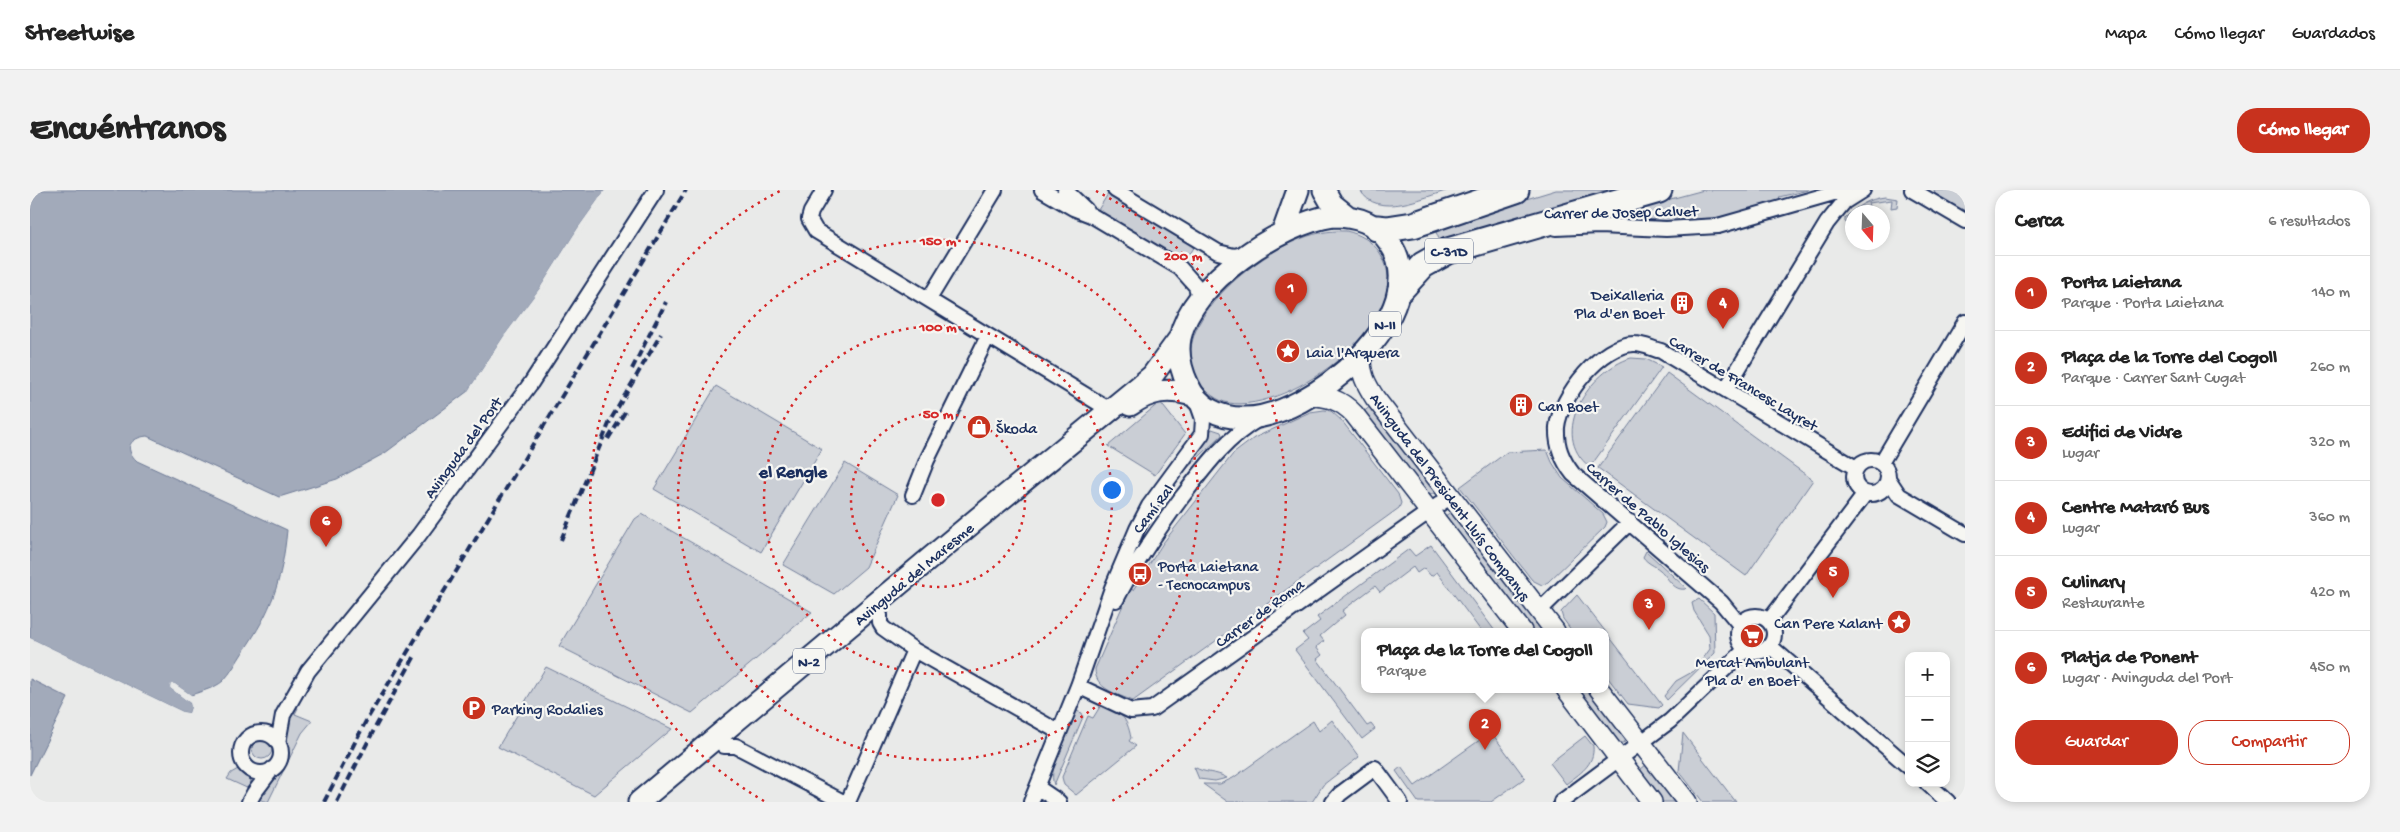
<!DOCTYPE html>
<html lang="es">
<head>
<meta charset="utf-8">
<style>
  :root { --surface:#fff; --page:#f2f2f2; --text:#222; --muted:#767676; --line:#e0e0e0; --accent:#c8321e }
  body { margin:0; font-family:"Gochi Hand",sans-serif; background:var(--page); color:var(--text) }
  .controls { position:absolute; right:15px; bottom:15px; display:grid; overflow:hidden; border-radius:10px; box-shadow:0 2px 8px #0003 }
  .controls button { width:45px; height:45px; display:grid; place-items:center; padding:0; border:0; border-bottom:1px solid var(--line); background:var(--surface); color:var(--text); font:25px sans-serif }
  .compass { position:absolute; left:1815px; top:15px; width:45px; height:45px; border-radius:50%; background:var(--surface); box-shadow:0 2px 8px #0003; rotate:161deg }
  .you { position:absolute; left:1081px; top:299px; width:18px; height:18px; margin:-12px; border:4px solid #fff; border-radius:50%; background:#1a73e8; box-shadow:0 0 0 8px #1a73e833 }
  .badge { display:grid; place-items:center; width:32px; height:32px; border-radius:50%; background:var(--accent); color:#fff; font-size:16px; font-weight:700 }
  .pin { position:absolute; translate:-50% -41px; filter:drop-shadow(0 1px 2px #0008) }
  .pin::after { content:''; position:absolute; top:26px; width:18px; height:15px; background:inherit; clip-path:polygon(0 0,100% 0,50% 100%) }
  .popup { position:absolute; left:1331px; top:438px; width:248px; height:65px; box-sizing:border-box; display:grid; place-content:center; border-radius:10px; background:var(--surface); filter:drop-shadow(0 1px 4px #0005); font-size:16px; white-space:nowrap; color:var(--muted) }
  .popup b { font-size:19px; color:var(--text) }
  .popup::after { content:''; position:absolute; left:50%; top:100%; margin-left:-10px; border:10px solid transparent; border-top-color:var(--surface) }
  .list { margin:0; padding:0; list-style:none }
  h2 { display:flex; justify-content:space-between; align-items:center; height:65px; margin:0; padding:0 20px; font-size:21px }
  h2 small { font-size:16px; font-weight:400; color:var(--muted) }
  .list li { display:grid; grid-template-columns:32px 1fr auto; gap:15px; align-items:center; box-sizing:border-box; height:75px; padding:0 20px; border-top:1px solid var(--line) }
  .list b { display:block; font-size:19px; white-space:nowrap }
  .list p { margin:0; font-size:16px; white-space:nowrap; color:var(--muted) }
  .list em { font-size:16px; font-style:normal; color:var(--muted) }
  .actions { display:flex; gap:10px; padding:15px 20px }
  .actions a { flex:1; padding:11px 0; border:1px solid var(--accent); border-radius:20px; text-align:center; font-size:18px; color:var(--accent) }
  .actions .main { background:var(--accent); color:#fff }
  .icon { flex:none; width:28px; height:28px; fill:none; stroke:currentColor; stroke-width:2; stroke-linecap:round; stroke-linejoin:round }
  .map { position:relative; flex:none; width:1935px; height:612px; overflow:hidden; border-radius:20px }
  header { display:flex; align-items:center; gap:30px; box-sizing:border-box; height:70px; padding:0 25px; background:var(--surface); border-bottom:1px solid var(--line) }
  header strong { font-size:24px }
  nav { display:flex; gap:28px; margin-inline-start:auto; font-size:18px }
  .intro { display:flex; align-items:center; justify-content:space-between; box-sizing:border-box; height:120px; padding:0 30px }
  h1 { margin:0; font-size:35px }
  .button { padding:12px 22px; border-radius:20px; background:var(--accent); color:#fff; font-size:18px; font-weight:700 }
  main { display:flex; gap:30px; padding:0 30px }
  aside { flex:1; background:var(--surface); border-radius:20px; box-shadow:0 2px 8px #0003 }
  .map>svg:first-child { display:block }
  .green { fill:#caced5; stroke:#727e9a }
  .water { fill:#a2aaba; stroke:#6c7995 }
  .pier { fill:#e9eae9 }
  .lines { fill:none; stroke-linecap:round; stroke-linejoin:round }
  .street-casing { stroke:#1b2f5e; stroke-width:18 }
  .secondary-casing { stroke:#1b2f5e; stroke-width:22 }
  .primary-casing { stroke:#1b2f5e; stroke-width:25 }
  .highway-casing { stroke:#1b2f5e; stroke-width:29 }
  .street { stroke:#f6f6f2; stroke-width:14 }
  .secondary { stroke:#f6f6f2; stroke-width:19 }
  .primary { stroke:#f6f6f2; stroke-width:21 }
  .highway { stroke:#f6f6f2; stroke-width:25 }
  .rail { stroke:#1b2f5e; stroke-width:4; stroke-dasharray:8 4; stroke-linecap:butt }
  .ring { fill:none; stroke:#d62828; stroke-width:2.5; stroke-dasharray:2.5 5 }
  .labels { text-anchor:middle; stroke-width:4.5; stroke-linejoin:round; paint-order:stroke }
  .shield { fill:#f6f6f2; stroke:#5d6b8a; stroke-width:1 }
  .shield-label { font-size:15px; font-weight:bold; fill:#1b2f5e }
  .street-label { font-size:16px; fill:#1b2f5e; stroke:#f6f6f2 }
  .poi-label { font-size:16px; fill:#1b2f5e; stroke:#f6f6f2; text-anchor:start }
  .neighbourhood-label { font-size:18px; font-weight:bold; fill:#1b2f5e; stroke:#f6f6f2 }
  .centre { fill:#d62828; stroke:#f6f6f2; stroke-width:2.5 }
  .ring-label { font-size:15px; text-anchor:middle; font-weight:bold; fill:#d62828; stroke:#f6f6f2; stroke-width:4.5; stroke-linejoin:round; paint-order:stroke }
</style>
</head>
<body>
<header>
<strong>Streetwise</strong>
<nav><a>Mapa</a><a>Cómo llegar</a><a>Guardados</a></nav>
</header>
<div class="intro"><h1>Encuéntranos</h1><a class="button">Cómo llegar</a></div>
<main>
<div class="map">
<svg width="1935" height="612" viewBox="0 0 1935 612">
  <rect width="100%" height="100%" fill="#e9eae9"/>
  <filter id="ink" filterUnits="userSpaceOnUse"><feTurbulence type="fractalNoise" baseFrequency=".02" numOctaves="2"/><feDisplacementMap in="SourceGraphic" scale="10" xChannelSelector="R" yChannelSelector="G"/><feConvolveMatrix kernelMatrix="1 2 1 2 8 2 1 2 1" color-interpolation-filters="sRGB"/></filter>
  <g filter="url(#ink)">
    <path class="green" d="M 1330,0 L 1419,0 C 1393,7 1347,30 1330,0 Z
      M 1526,0 L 1606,0 L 1411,54 L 1404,37 Z
      M 1674,0 L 1778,0 L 1749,7 L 1751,13 L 1667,32 L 1583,30 L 1582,27 L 1585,24 Z
      M 1904,0 L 1927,0 L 1935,5 L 1935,22 L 1905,4 Z
      M 1078,4 L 1164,56 L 1154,72 L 1068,20 Z
      M 1855,7 L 1868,9 L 1867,17 L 1861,18 L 1862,10 L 1838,13 L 1841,21 L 1836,22 L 1832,16 L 1817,28 L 1822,34 L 1820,35 L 1815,32 L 1815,28 C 1827,16 1838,9 1855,7 Z
      M 1316,41 C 1330,44 1342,51 1350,63 C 1392,127 1259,224 1199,213 C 1187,211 1176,202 1169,192 C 1133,137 1222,69 1265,51 C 1281,44 1298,40 1316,41 Z
      M 1601,168 L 1616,169 L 1632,177 L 1560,277 C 1517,244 1560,180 1601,168 Z
      M 1637,183 L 1783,290 L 1716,386 L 1568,278 Z
      M 686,196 L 792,259 L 731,362 L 624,299 Z
      M 1130,212 L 1155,244 L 1125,285 L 1078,256 Z
      M 1341,216 L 1405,300 L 1403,304 L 1396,305 L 1332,223 Z
      M 1294,220 L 1301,221 L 1312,231 L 1368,304 L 1371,313 L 1369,318 L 1103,511 C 1087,504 1065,499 1065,479 L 1100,399 L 1103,400 L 1133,353 L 1203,264 L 1224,248 L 1280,222 Z
      M 1182,239 L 1191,242 L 1192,245 L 1150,285 Z
      M 1517,260 L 1522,272 L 1532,288 L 1573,324 L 1577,332 L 1575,337 L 1518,392 L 1512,395 L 1502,390 L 1430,297 L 1477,262 Z
      M 815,273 L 868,305 L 836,377 L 804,404 L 753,375 Z
      M 1421,322 L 1514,441 L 1501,441 L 1415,326 Z
      M 612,324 L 782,422 L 662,523 L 529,456 L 605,329 Z
      M 1401,355 L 1465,441 L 1451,441 L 1407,382 L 1401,386 L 1394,378 L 1387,383 L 1383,377 L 1350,402 L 1345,396 L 1312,421 L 1315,425 L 1290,446 L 1294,451 L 1286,457 L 1292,465 L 1287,469 L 1337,536 L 1341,534 L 1345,539 L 1332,549 L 1265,460 L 1278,450 L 1273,444 L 1290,431 L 1287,427 L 1379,359 L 1385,366 Z
      M 1616,361 L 1656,398 L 1655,399 C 1643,401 1638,387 1630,380 C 1624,375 1618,374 1613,367 Z
      M 1547,405 L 1575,441 L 1542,441 L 1533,429 L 1531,422 Z
      M 1669,409 L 1684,423 L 1685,463 L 1637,510 L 1634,506 L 1646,491 L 1664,481 L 1680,459 L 1679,445 L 1664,421 L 1662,413 Z
      M 1575,441 L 1632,515 L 1629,518 L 1598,514 L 1575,484 Z
      M 516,477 L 642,539 L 564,605 L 468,557 Z
      M 1545,499 L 1559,499 L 1596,546 L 1595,552 L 1589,554 Z
      M 1071,515 C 1091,522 1097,527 1101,548 L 1099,551 L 1106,556 L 1046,605 L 1034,595 L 1032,587 L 1058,526 L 1063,528 Z
      M 265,517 L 268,518 L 265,524 L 282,531 L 272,543 L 238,612 L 228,609 L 256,569 L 258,536 Z
      M 1046,521 L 1052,523 L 1053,527 L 1024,595 C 1017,578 1039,538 1046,521 Z
      M 1302,530 L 1329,567 L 1293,595 L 1282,612 L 1198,612 L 1173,594 L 1190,594 L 1203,588 L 1283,531 L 1289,541 Z
      M 1461,542 L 1495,588 L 1461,612 L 1388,612 L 1366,581 L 1371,577 L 1385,596 Z
      M 1653,543 L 1706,612 L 1673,612 L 1649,581 Z
      M 1555,546 L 1563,556 C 1565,575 1549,584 1536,594 L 1520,573 Z
      M222 559a10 10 0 1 1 20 0a10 10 0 1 1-20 0Z
      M 1616,575 L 1619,575 L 1649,612 L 1633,612 L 1611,584 L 1611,579 Z
      M 1164,577 C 1176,584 1186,581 1197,588 L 1185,591 L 1169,589 Z
      M 208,579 L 217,584 L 221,592 L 219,599 L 197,589 L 201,583 Z"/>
    <path class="water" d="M 0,0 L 575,0 L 548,38 L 510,98 L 474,146 L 438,201 L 355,263 L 307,289 L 249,307 L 117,246 C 100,248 93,258 107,271 L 257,340 C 252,391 242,420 213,462 C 207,471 201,483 193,491 C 185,498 172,501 161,505 L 145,494 L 140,498 L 160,513 L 161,517 L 159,523 L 153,522 L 0,448 Z
      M 0,489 L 38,508 L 0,585 Z"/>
    <path class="pier" d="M 575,0 L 578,0 L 512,100 L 476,148 L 441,201 L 438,201 L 474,146 L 510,98 L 548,38 Z
      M 0,448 L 153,522 L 159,523 L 161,517 L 160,513 L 140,498 L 141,494 L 145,494 L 164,507 L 160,507 L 143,496 L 161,512 L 164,519 L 160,525 L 152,525 L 0,450 Z"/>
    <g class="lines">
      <g class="street-casing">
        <path id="street" d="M 794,0 L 781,22 L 779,29 L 786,41 L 1080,220
          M 1012,0 L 1043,18 L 1061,25 L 1150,78 L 1166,96 L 1170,110
          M 1035,0 L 1056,20
          M 1085,0 L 1188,62 L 1204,66 L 1216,64
          M 1882,0 L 1935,31
          M 1526,38 L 1569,36 L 1636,39 L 1688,36 L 1814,0
          M 899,109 L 965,0
          M 1696,199 L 1797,33 L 1814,12 L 1833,0
          M1824 287a17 17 0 1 1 34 0a17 17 0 1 1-34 0Z
          M 1851,273 L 1935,132
          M 1859,290 L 1869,305 L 1935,344
          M 883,305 L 897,270 L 958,146
          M 1086,410 C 1105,373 1127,341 1152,307 C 1175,277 1196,248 1229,229
          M 1509,421 L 1600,332
          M 850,425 L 850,433 L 853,438 L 884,460 L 1029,542
          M1708 444a18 18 0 1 1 36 0a18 18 0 1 1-36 0Z
          M 1739,431 L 1835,304
          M 1710,435 L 1691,412 L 1543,284 C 1532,270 1526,256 1527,237 C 1530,207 1572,153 1605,154 C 1613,154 1623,159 1631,161 L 1826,278
          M 1740,456 L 1879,577
          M 1048,496 L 1101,521 L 1122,519 L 1421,306
          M211 563a20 20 0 1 1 40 0a20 20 0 1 1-40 0Z
          M 248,553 L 253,525 L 278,481 L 389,345 L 501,193 L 626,0
          M 694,556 L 706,556 L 813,612
          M 1897,593 L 1918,612
          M 1007,597 L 1029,612
          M 219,612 L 224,603 L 242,579
          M 818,612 L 884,460
          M 1001,612 L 1048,496 L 1082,398 L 1107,339 L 1119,316 L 1172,244 L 1173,229 L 1167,212
          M 1303,612 L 1310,604 L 1345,578 L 1370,612
          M 1531,612 L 1640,531 L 1716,459"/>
      </g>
      <g class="secondary-casing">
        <path id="secondary" d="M 1331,166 C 1330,183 1336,194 1345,208 L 1525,441
          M 1279,206 C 1298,206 1311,210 1324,224 L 1492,441
          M 1536,499 L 1622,612
          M 1569,499 L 1657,612"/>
      </g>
      <g class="primary-casing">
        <path id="primary" d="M 1294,0 L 1302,14 L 1317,26
          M 1303,26 C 1326,26 1346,32 1359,52 C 1409,122 1279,230 1213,228 C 1189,228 1168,217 1158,195 C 1151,180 1147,164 1150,148 C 1161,92 1251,33 1303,26 Z
          M 1253,42 L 1268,0
          M 1100,215 C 1121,200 1138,198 1163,205
          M 609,612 L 947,329 L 1122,186 L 1149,149"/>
      </g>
      <g class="highway-casing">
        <path id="highway" d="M 1347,38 L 1357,39 L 1383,35 L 1486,0
          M 1371,99 L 1393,75 L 1418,61 L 1629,0"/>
      </g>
      <use href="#street" class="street"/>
      <use href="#secondary" class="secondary"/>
      <use href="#primary" class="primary"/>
      <use href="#highway" class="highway"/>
      <path class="rail" d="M 602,179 L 636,112
        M 578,249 L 595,222
        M 531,350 L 581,229 L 631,144
        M 294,612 L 336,531 L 656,0
        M 307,612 L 346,536 L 386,464"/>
    </g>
  </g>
  <g class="ring">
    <circle cx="908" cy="310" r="87"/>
    <circle cx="908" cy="310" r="174"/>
    <circle cx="908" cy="310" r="260"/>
    <path d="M734 611A347 347 0 0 1 750 1M1066 1A347 347 0 0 1 1082 611"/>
  </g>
  <defs>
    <g id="building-disc" transform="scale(1.25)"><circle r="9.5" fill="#c8321e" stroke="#f6f6f2"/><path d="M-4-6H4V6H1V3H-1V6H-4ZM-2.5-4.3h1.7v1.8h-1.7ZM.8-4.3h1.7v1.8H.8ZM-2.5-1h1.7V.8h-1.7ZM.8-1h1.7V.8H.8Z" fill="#fff"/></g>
    <g id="sight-disc" transform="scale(1.25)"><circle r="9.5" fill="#c8321e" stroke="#f6f6f2"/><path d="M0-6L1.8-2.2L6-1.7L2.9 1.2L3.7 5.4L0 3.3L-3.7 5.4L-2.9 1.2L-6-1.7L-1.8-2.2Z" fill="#fff"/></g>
    <g id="shop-disc" transform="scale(1.25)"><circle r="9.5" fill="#c8321e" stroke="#f6f6f2"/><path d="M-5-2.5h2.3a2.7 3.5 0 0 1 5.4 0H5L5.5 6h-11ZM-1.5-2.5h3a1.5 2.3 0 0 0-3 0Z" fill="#fff"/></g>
    <g id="bus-disc" transform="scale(1.25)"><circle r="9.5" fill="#c8321e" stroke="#f6f6f2"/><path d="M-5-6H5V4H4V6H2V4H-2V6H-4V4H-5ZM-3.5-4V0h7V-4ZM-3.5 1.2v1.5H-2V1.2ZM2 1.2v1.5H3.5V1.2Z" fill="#fff"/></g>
    <g id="supermarket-disc" transform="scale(1.25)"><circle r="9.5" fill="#c8321e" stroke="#f6f6f2"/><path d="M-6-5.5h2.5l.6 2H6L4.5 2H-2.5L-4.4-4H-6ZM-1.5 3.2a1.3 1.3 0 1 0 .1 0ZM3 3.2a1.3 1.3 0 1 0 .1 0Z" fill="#fff"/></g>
    <g id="parking-disc" transform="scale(1.25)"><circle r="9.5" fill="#c8321e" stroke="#f6f6f2"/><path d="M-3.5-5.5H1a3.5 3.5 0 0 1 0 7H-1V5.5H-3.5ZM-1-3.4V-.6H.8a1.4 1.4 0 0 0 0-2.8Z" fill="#fff"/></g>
  </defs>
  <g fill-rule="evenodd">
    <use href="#building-disc" x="1652" y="113"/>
    <use href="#sight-disc" x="1258" y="161"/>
    <use href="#building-disc" x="1491" y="215"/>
    <use href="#shop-disc" x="949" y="237"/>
    <use href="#bus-disc" x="1110" y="384"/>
    <use href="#sight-disc" x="1869" y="432"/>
    <use href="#supermarket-disc" x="1722" y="446"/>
    <use href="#parking-disc" x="444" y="518"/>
  </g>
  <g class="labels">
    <g class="shield">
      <rect x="1395" y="48.5" width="48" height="25" rx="4"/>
      <rect x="1339" y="121.5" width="32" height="25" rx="4"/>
      <rect x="763" y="458.5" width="32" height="25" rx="4"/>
    </g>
    <g class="shield-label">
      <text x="1419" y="66">C-31D</text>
      <text x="1355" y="139">N-II</text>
      <text x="779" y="476">N-2</text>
    </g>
    <g class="street-label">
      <text transform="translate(1591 21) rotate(-1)" y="6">Carrer de Josep Calvet</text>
      <text transform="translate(1714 192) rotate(31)" y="6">Carrer de Francesc Layret</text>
      <text transform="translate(432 257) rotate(-54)" y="6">Avinguda del Port</text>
      <text transform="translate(1421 306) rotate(53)" y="6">Avinguda del President Lluís Companys</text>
      <text transform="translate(1122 318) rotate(-53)" y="6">Camí Ral</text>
      <text transform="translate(1619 326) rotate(41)" y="6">Carrer de Pablo Iglesias</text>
      <text transform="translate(883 383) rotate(-40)" y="6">Avinguda del Maresme</text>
      <text transform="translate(1229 422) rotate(-36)" y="6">Carrer de Roma</text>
    </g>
    <g class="poi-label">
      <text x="1634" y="110" text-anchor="end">Deixalleria<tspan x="1634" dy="18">Pla d'en Boet</tspan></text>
      <text x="1276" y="167">Laia l'Arquera</text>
      <text x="1508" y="221">Can Boet</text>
      <text x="966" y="243">Škoda</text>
      <text x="1128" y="381">Porta Laietana<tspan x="1128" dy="18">- Tecnocampus</tspan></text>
      <text x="1852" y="438" text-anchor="end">Can Pere Xalant</text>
      <text x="1722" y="477" text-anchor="middle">Mercat Ambulant<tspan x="1722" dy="18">Pla d' en Boet</tspan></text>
      <text x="462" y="524">Parking Rodalies</text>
    </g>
    <g class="neighbourhood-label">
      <text x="763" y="287">el Rengle</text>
    </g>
  </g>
  <circle cx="908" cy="310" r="8" class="centre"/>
  <g class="ring-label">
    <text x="908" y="55">150 m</text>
    <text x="1153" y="70">200 m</text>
    <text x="908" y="141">100 m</text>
    <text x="908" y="228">50 m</text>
  </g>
</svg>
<div class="controls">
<button>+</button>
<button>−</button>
<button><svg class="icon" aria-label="layers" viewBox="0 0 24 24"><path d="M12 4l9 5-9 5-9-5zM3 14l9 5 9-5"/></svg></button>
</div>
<svg class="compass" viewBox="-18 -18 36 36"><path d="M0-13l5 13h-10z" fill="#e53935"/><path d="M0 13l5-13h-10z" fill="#767676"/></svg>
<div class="you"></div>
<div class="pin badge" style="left:1261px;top:124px">1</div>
<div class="pin badge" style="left:1455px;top:560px">2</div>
<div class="popup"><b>Plaça de la Torre del Cogoll</b>Parque</div>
<div class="pin badge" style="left:1619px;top:440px">3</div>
<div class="pin badge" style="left:1693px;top:139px">4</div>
<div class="pin badge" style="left:1803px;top:408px">5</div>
<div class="pin badge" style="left:296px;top:357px">6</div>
</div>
<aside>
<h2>Cerca<small>6 resultados</small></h2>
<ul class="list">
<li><span class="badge">1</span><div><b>Porta Laietana</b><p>Parque · Porta Laietana</p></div><em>140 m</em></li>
<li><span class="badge">2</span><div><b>Plaça de la Torre del Cogoll</b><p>Parque · Carrer Sant Cugat</p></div><em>260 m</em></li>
<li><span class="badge">3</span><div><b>Edifici de Vidre</b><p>Lugar</p></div><em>320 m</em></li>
<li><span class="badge">4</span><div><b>Centre Mataró Bus</b><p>Lugar</p></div><em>360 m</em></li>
<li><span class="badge">5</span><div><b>Culinary</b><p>Restaurante</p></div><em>420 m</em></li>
<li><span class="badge">6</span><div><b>Platja de Ponent</b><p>Lugar · Avinguda del Port</p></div><em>450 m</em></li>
</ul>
<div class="actions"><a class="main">Guardar</a><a>Compartir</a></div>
</aside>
</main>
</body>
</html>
